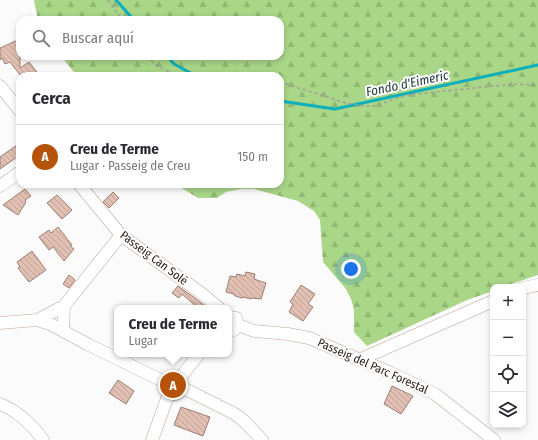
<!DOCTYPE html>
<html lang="es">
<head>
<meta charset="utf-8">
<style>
  :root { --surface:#fff; --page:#f7f7f7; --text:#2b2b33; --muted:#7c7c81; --line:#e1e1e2; --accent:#b45309 }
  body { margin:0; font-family:"Fira Sans Condensed",sans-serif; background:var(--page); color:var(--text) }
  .controls { position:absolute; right:12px; bottom:12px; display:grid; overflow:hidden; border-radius:8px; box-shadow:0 2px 6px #0003 }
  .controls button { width:36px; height:36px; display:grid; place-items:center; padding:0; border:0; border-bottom:1px solid var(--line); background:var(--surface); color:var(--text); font:20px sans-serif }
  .you { position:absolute; left:351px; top:269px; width:14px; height:14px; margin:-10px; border:3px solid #fff; border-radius:50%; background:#1a73e8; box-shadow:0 0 0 6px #1a73e833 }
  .badge { display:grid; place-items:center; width:26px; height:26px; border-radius:50%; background:var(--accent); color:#fff; font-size:13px; font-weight:700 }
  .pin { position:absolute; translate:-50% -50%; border:2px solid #fff; box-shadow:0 1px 4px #0006 }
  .popup { position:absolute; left:114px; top:305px; width:118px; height:52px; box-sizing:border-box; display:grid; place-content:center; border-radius:8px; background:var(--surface); filter:drop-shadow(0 1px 3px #0005); font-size:13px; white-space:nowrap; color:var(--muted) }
  .popup b { font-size:15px; color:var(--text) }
  .popup::after { content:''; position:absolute; left:50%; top:100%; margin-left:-8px; border:8px solid transparent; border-top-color:var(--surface) }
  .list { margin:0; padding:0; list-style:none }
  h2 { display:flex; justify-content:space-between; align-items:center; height:52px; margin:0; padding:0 16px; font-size:17px }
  h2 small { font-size:13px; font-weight:400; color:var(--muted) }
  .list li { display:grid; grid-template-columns:26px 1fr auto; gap:12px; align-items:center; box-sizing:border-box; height:64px; padding:0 16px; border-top:1px solid var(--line) }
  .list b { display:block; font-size:15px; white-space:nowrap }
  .list p { margin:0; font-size:13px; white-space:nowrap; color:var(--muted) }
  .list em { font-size:13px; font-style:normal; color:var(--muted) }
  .icon { flex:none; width:22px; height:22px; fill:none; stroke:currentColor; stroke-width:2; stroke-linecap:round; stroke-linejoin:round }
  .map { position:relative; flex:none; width:538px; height:440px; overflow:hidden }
  .search { position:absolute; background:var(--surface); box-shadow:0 2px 6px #0003; left:16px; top:16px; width:268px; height:44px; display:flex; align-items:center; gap:10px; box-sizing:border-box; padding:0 14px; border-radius:12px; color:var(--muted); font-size:15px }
  .panel { position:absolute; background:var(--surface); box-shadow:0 2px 6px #0003; left:16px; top:72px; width:268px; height:116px; border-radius:12px }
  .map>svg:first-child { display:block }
  .forest { fill:url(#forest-firs) }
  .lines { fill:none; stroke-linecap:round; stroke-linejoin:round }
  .stream { stroke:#0eafbd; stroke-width:3 }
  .building { fill:url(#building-back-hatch); stroke:#9d7e72 }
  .minor-casing { stroke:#c1a692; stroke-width:13 }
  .path { stroke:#a19d9a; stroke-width:1.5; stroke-dasharray:3 3; stroke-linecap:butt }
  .minor { stroke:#fff; stroke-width:12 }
  .labels { text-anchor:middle; stroke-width:4; stroke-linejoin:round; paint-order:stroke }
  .street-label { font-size:12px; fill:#281e16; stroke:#fff }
  .water-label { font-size:13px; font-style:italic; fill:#22393c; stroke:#fff }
</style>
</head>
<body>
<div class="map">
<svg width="538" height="440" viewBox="0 0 538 440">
  <defs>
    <pattern id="forest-firs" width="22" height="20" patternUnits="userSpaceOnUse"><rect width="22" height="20" fill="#a9d687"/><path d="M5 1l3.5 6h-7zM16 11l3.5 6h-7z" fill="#91b774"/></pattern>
    <pattern id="building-back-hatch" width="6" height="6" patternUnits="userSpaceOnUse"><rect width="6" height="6" fill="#e1bfb2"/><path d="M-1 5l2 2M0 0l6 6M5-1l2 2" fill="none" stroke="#c1a498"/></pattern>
  </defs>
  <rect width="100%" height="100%" fill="#fbfbfb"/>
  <path class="forest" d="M 34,0 L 538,0 L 538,275 L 503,287 L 493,287 L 493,291 L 467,300 L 367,346 L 354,332 L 354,310 L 351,299 L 346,289 L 323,262 L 320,220 L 314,211 L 298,201 L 254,189 L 241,189 L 226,192 L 217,198 L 198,198 L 175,184 L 280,184 L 280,76 L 77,76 L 61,56 L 280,56 L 280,20 L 38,20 Z"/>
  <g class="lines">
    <path class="stream" d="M 116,0 L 134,20
      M 167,56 L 174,64 L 196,76
      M 280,101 L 335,109 L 538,65"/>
  </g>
  <path class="building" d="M 20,39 L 20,68 L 29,62 L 40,76 L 21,76 L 10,62 L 5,64 L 2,58 L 0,60 L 0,48 Z
    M 20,143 L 20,155 L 0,169 L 0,157 Z
    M 25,189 L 31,196 L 25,200 L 26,202 L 18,215 L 3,205 Z
    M 113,192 L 119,198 L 109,208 L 103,202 Z
    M 57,195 L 72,210 L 62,219 L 47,203 Z
    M 58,227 L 72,245 L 70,246 L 74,249 L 64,261 L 53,247 L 49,250 L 39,237 L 49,230 L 51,233 Z
    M 32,251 L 46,270 L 29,282 L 18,268 L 20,267 L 17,262 Z
    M 246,272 L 255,274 L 254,279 L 266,283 L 261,299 L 251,298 L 251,299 L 243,297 L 242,298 L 235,296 L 234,294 L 226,292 L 230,276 L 236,277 L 237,274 L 245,276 Z
    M 69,275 L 75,280 L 69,288 L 63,284 Z
    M 301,285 L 315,294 L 308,304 L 313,307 L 303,321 L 289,312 L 293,304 L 290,302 Z
    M 178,286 L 196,299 L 207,308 L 198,308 L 182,294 L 179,298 L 172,293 Z
    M 118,380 L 134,391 L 126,404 L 109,393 Z
    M 392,386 L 413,396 L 401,414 L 384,404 Z
    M 181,407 L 210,417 L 203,436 L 174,425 Z"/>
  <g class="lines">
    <g class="minor-casing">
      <path id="minor" d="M 0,86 L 20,111
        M 79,184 L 121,235 L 201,293 L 219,308
        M 0,186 L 20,172
        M 523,288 L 538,285
        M 229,317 L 236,318 L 238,325 L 234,330 L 229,331
        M 37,320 L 64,306
        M 0,323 L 37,320 L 50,324 L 89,345 L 167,383 C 166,402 191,394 179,379 L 199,354
        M 238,325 L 254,331 L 288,334 L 309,338 L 391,373 L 435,394 L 494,440
        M 63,331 L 64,306 L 121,235
        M 361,359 L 493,301
        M 183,388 L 235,414 L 244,421 L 262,440
        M 0,404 C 16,410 33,425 43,440
        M 152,440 L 169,393"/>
    </g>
    <path class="path" d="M 108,0 L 122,20
      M 147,56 C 156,68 168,71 181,76
      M 250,76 L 259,76
      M 280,82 L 346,103 L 364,106 L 374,106 L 407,95 L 513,84 L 538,85"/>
    <use href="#minor" class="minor"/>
  </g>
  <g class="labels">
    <g class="street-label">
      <text transform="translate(154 258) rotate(37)" y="4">Passeig Can Solé</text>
      <text transform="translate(373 366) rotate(24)" y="4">Passeig del Parc Forestal</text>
    </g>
    <g class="water-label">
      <text transform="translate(407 83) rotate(-12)" y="5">Fondo d'Eimeric</text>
    </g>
  </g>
</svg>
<div class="controls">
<button>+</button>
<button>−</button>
<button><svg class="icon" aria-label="locate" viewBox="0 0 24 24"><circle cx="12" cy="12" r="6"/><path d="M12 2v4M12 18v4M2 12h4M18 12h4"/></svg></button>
<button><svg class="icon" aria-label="layers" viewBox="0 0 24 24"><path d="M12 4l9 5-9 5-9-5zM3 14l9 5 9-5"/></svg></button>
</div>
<div class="you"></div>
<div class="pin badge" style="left:173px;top:385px">A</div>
<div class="popup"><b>Creu de Terme</b>Lugar</div>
<div class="search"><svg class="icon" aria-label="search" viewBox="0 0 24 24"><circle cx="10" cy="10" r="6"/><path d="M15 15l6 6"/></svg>Buscar aquí</div>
<section class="panel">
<h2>Cerca<small></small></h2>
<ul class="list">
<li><span class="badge">A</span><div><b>Creu de Terme</b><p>Lugar · Passeig de Creu</p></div><em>150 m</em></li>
</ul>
</section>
</div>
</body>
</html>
